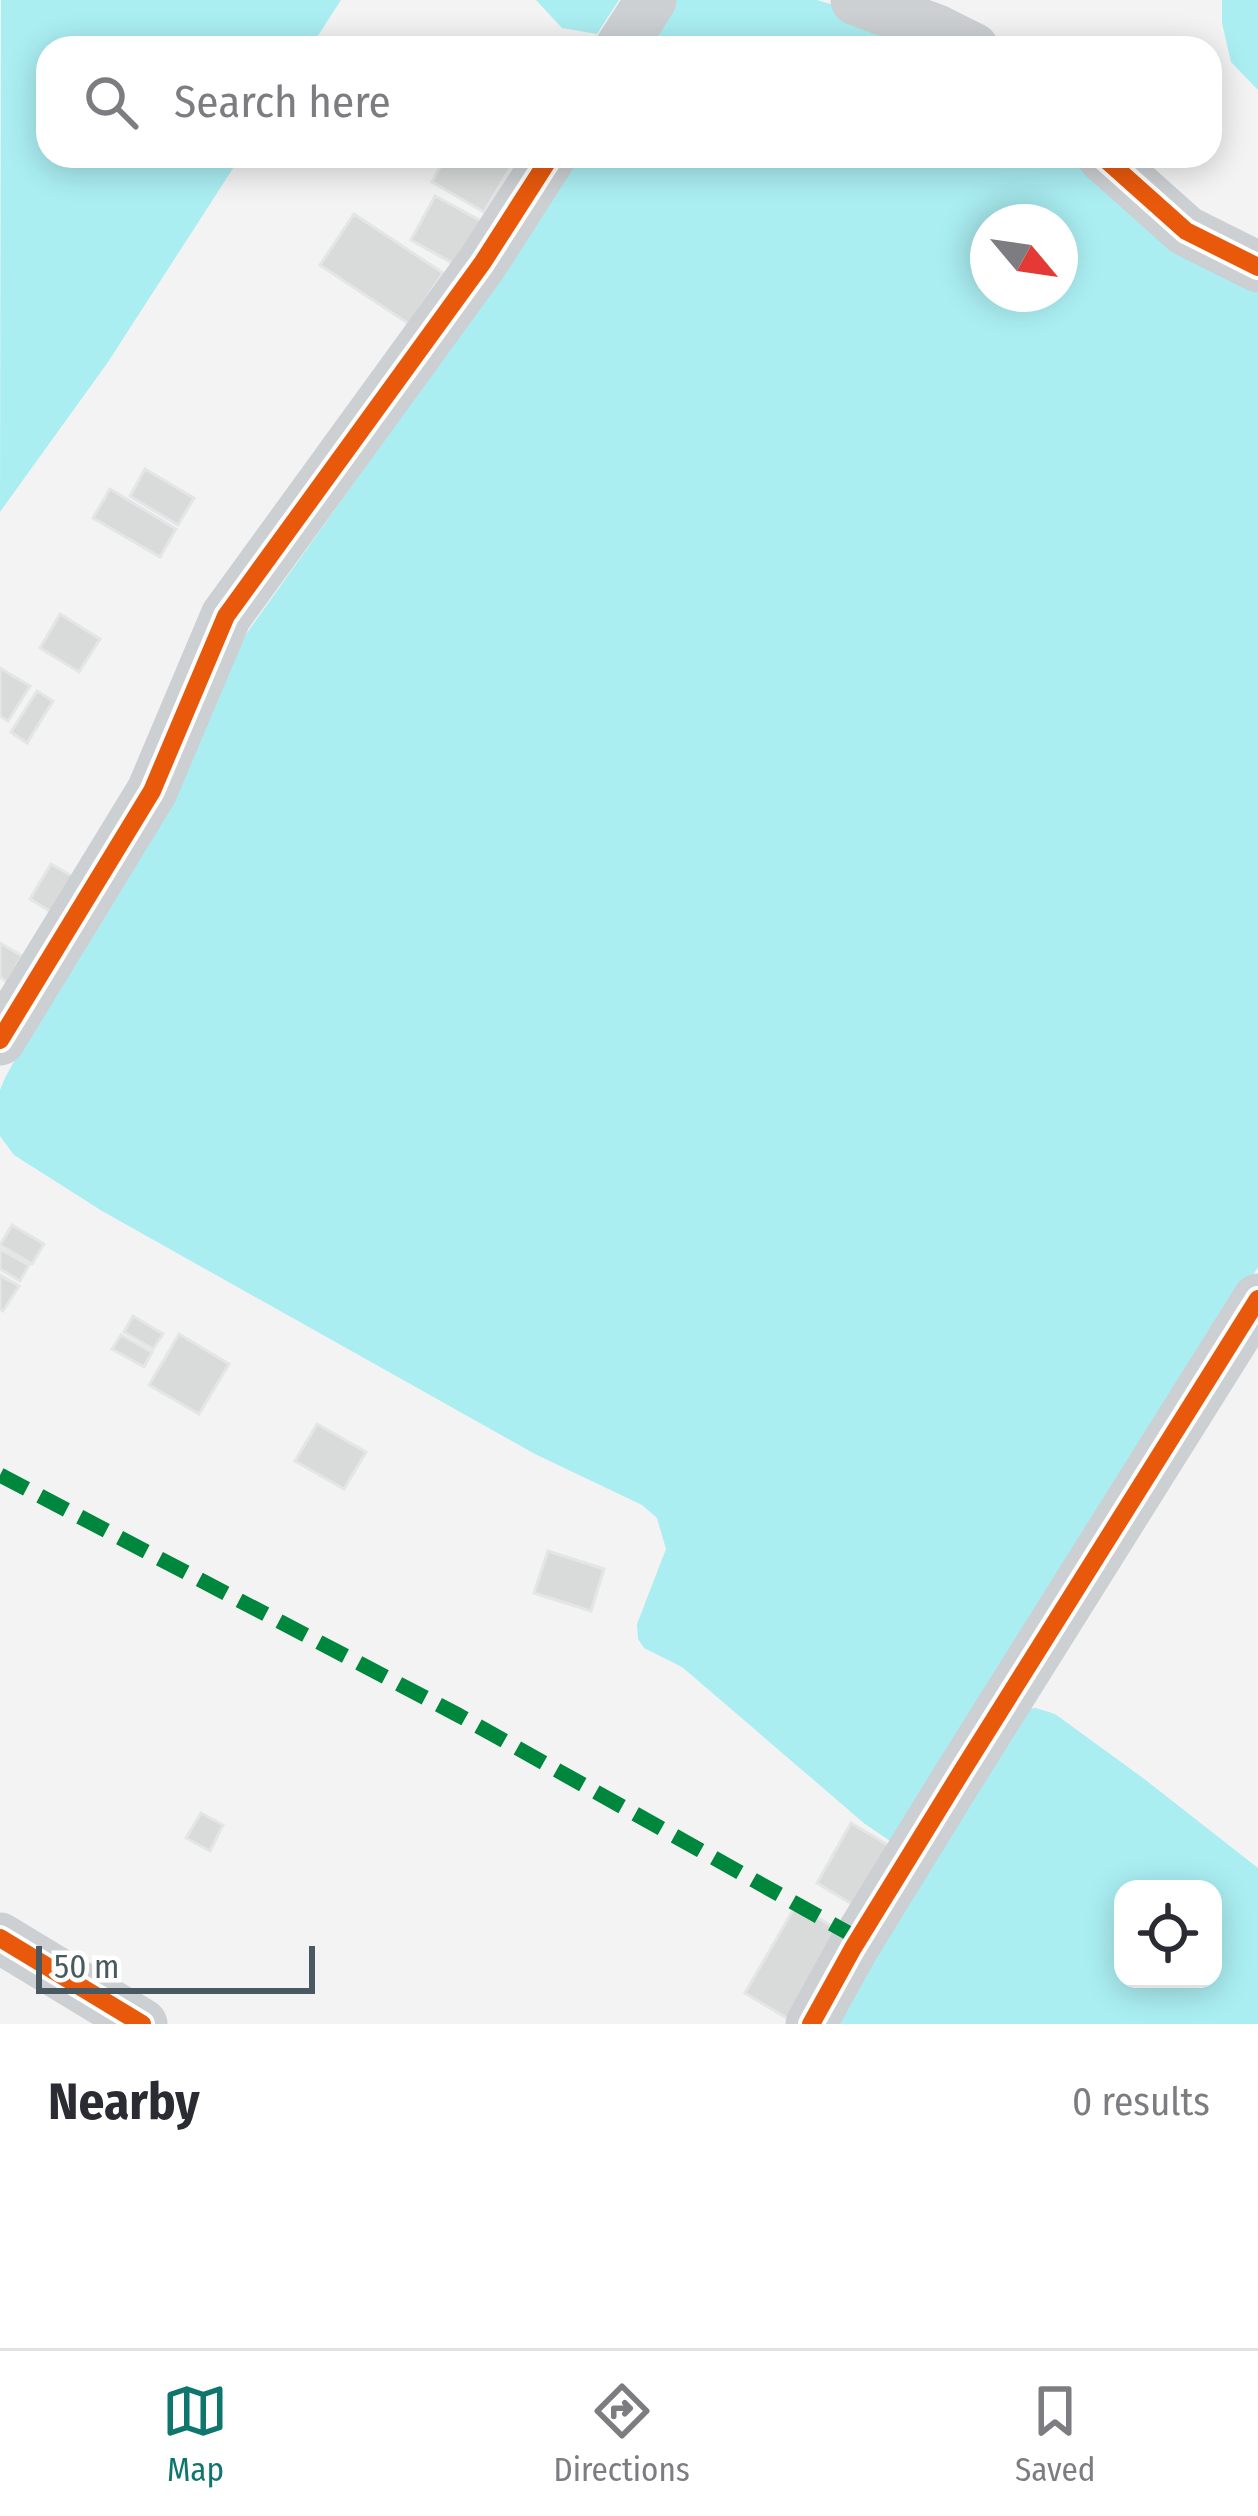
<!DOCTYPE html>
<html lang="en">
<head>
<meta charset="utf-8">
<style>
  :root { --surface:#fff; --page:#f2f2f3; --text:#2b2b33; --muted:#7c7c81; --line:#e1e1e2; --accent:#0f766e }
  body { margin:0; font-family:"Fira Sans Condensed",sans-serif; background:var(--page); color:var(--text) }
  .controls { position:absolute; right:36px; bottom:36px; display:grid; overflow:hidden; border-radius:24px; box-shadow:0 6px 30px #0003 }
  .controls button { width:108px; height:108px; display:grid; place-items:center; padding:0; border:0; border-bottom:3px solid var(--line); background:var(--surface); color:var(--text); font:60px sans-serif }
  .compass { position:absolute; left:970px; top:204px; width:108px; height:108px; border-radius:50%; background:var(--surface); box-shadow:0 6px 30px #0003; rotate:119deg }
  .scale { position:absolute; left:36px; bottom:30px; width:279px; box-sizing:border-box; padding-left:12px; border:6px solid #485961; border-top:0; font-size:33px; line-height:42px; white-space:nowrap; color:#485961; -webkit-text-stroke:9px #fff; paint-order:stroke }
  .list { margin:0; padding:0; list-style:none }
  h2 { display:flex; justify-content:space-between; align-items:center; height:156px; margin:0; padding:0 48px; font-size:51px }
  h2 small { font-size:39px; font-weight:400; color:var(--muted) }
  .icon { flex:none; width:66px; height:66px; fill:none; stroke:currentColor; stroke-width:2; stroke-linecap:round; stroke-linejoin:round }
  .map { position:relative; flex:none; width:1258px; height:2024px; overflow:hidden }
  .search { position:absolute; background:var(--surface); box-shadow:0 6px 30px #0003; left:36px; right:36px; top:36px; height:132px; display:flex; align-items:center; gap:30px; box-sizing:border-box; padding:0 42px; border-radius:36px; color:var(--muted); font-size:45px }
  .sheet { height:324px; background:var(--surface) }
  nav { display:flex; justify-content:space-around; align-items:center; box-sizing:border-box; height:168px; border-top:3px solid var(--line); background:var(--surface); font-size:33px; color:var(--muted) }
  nav a { display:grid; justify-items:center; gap:6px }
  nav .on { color:var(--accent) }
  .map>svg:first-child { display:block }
  .water { fill:#aaeef2; fill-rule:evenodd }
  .building { fill:#d9dbdb; stroke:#e4e5e6; stroke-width:3 }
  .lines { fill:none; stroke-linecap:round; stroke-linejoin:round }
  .minor { stroke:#ccd0d2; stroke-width:51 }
  .quiet { stroke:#00873e; stroke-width:15; stroke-dasharray:30 15; stroke-linecap:butt }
  .cycleway-casing { stroke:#fff; stroke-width:26 }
  .cycleway { stroke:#e8590c; stroke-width:18 }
</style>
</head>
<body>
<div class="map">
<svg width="1258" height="2024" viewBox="0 0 1258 2024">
  <rect width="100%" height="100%" fill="#f3f3f3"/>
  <path class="water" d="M 1,0 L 341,0 L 310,48 L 48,48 L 48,156 L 241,156 L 108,362 L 0,512 Z
    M 536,0 L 619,0 L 597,34 L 562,28 Z
    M 673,0 L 817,0 L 853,11 L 947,48 L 645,48 Z
    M 1222,0 L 1258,0 L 1258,90 L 1231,62 L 1222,23 Z
    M 576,156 L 1073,156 L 1174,246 L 1258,286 L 1258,1267 L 893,1843 L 865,1824 L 682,1667 L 644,1648 L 638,1639 L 637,1624 L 666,1549 L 657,1518 L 642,1505 L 535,1454 L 102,1211 L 14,1155 L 0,1136 L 0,1090 L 5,1078 L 244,637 L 478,309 ZM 988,222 L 1060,222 L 1060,294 L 988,294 Z
    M 1036,1708 L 1055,1714 L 1143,1778 L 1258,1868 L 1258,2024 L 821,2024 L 1022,1710 ZM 1123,1889 L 1213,1889 L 1213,1979 L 1123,1979 Z"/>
  <path class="building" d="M 446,156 L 500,156 L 513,163 L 484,212 L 432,182 Z
    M 435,196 L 485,223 L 461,268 L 411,240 Z
    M 354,214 L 443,273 L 409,324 L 320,265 Z
    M 145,469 L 194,498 L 178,525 L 130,496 Z
    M 110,489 L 176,529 L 160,557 L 93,518 Z
    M 60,614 L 100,639 L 79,672 L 40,648 Z
    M 0,668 L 30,686 L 8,721 L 0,716 Z
    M 37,691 L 53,701 L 27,743 L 11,732 Z
    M 51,864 L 77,879 L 56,915 L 30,899 Z
    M 0,943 L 22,956 L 7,982 L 0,977 Z
    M 12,1225 L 44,1244 L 32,1264 L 0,1245 Z
    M 0,1249 L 29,1265 L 20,1281 L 0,1269 Z
    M 0,1275 L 19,1286 L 3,1311 L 0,1309 Z
    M 133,1316 L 163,1334 L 153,1349 L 124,1332 Z
    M 179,1334 L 229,1364 L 199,1414 L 149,1385 Z
    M 121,1335 L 152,1352 L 144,1367 L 112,1349 Z
    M 317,1424 L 366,1452 L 344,1489 L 295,1461 Z
    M 548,1551 L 604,1569 L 591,1611 L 534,1593 Z
    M 201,1813 L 223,1825 L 210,1851 L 186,1838 Z
    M 851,1823 L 893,1848 L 858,1908 L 817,1883 Z
    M 796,1905 L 842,1932 L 790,2020 L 745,1993 Z"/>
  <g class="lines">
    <path class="minor" d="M 856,0 L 937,30 L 973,48
      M 620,48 L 651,0
      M 1102,156 L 1186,231 L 1258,267
      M 0,1040 L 152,791 L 226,616 L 483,262 L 551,156
      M 0,1938 L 142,2024
      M 811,2024 L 853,1948 L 962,1771 L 1258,1299"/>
    <path class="quiet" d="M 0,1475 L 460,1716 L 859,1939"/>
    <g class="cycleway-casing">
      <path id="cycleway" d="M 1102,156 L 1186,231 L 1258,267
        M 0,1040 L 152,791 L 226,616 L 483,262 L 551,156
        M 0,1938 L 142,2024
        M 811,2024 L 853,1948 L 962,1771 L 1258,1299"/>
    </g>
    <use href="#cycleway" class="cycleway"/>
  </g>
</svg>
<div class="controls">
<button><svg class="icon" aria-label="locate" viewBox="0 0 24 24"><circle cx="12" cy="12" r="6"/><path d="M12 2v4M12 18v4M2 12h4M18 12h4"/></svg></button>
</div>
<svg class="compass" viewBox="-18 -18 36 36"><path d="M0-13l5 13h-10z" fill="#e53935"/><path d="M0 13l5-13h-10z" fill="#7c7c81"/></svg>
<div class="scale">50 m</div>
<div class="search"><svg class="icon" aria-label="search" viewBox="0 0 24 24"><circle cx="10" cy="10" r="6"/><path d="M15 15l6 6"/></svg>Search here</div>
</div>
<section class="sheet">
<h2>Nearby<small>0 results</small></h2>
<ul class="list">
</ul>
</section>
<nav>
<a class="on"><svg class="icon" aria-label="map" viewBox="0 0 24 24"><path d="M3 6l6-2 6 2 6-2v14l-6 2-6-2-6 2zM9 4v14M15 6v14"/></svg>Map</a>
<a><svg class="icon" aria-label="directions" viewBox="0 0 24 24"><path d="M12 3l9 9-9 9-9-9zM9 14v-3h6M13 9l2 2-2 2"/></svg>Directions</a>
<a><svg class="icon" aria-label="saved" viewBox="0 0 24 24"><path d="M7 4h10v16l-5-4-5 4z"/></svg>Saved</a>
</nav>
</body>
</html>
